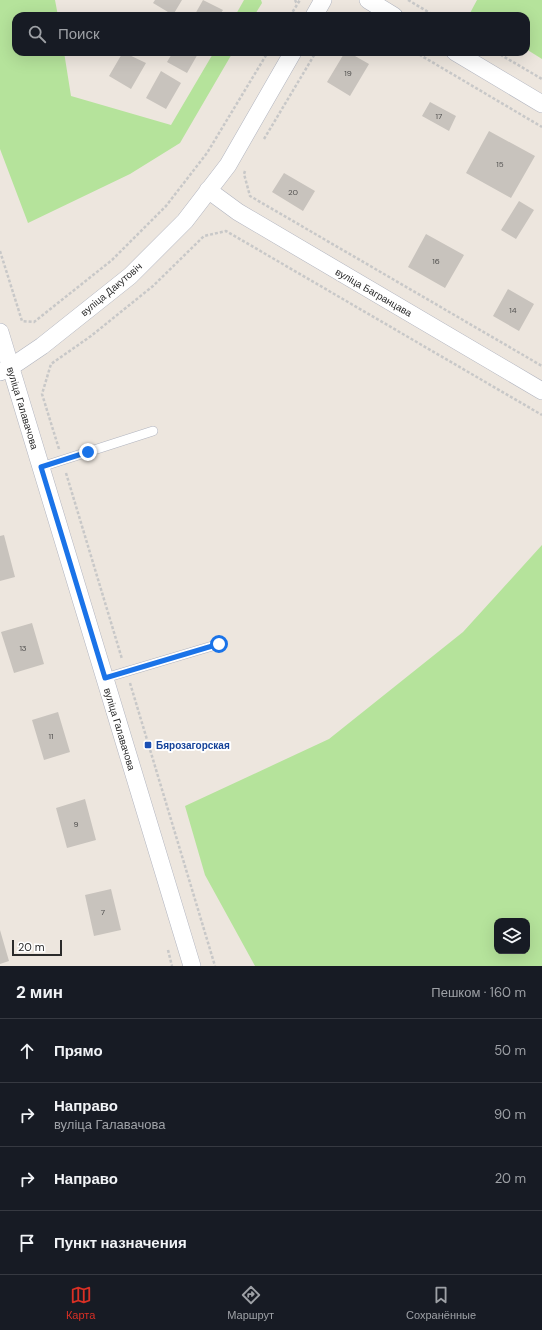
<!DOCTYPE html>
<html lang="ru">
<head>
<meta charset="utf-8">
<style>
  :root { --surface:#171b24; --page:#20242c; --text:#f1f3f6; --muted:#9ea1a6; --line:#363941; --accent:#d93025 }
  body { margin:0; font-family:"DM Sans",sans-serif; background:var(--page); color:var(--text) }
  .controls { position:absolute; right:12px; bottom:12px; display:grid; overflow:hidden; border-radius:8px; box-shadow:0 4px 16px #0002 }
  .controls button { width:36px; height:36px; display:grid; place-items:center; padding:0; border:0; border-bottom:1px solid var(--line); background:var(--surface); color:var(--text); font:20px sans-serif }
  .scale { position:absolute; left:12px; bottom:10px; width:50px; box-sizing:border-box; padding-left:4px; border:2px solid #2b2b2b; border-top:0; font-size:11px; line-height:14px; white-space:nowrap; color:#2b2b2b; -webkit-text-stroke:3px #fff; paint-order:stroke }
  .stop { position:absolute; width:12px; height:12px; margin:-9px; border:3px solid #1a73e8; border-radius:50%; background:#fff }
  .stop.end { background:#1a73e8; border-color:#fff; box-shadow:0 1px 4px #0008 }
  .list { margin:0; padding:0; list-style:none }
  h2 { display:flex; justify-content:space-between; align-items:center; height:52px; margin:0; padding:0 16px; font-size:17px }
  h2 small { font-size:13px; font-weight:400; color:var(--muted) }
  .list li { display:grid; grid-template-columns:26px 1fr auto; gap:12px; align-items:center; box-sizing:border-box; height:64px; padding:0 16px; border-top:1px solid var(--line) }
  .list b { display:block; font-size:15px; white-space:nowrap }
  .list p { margin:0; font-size:13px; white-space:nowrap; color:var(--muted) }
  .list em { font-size:13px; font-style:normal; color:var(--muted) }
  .icon { flex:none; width:22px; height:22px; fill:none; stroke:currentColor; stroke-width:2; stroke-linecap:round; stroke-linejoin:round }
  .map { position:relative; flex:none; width:542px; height:966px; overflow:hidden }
  .search { position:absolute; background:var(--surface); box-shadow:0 4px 16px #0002; left:12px; right:12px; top:12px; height:44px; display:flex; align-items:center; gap:10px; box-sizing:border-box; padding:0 14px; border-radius:12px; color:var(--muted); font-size:15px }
  .sheet { height:308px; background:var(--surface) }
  nav { display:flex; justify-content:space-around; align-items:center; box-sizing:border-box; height:56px; border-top:1px solid var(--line); background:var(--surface); font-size:11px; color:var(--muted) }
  nav a { display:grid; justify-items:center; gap:2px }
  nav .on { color:var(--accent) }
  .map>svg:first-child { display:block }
  .green { fill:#b5e39b; fill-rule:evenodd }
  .building { fill:#c8c3bd }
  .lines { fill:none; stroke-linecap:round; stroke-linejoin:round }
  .service-casing { stroke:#b1b4bf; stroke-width:10 }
  .minor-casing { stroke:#b1b4bf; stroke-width:18 }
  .path { stroke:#c8c8c8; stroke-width:2.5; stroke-dasharray:3 2; stroke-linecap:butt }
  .service { stroke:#fff; stroke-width:9 }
  .minor { stroke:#fff; stroke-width:17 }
  .route { stroke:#1a73e8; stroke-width:5 }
  .transit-dot { fill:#1a4fb4; stroke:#fff; stroke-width:1.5 }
  .labels { text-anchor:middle; stroke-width:4; stroke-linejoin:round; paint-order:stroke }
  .number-label { font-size:8px; fill:#525150 }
  .street-label { font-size:10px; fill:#2b2b2b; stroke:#fff }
  .transit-label { font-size:10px; font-weight:bold; fill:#164399; stroke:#fff; text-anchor:start }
</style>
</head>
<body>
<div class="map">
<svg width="542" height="966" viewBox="0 0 542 966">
  <rect width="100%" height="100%" fill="#ede6de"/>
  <path class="green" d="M 0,0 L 55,0 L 58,16 L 16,16 L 16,52 L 64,52 L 71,96 L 171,125 L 214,52 L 233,52 L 180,143 L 130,174 L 28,223 L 0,149 Z
    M 244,0 L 261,0 L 262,3 L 254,16 L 235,16 Z
    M 477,0 L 542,0 L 542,59 L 526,49 L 526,16 L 470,16 L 469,15 Z
    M 542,545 L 542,966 L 255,966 L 205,875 L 185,806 L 329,739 L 463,632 ZM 497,921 L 527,921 L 527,951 L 497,951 Z"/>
  <path class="building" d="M 155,0 L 182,0 L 173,15 L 153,3 Z
    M 203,0 L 223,10 L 219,16 L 194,16 Z
    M 123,52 L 146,63 L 131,89 L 109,76 Z
    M 173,52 L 199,52 L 187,73 L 167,62 Z
    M 345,52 L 348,52 L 369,64 L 350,96 L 327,82 Z
    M 161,71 L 181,83 L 166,109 L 146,98 Z
    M 430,102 L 456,116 L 449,131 L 422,116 Z
    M 489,131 L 535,156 L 511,198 L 466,173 Z
    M 284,173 L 315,191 L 303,211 L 272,192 Z
    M 519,201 L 534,210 L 516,239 L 501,230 Z
    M 426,234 L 464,255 L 445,288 L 408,267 Z
    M 508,289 L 534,304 L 519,331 L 493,316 Z
    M 4,535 L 15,577 L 0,581 L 0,536 Z
    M 32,623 L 44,664 L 14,673 L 1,632 Z
    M 58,712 L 70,752 L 44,760 L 32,720 Z
    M 85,799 L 96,840 L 67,848 L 56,808 Z
    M 111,889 L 121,930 L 94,936 L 85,895 Z
    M 0,930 L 9,961 L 0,964 Z"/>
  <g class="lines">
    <g class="service-casing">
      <path id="service" d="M 41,467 L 153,431
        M 105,678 L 219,644"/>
    </g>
    <g class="minor-casing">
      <path id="minor" d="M 368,0 L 394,16
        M 314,16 L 323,0
        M 455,52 L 542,104
        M 208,190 L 238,212 L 542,391
        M 0,332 L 192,966
        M 0,372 L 11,367 L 42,346 L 130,276 L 185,221 L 228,165 L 293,52"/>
    </g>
    <path class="path" d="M 295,0 L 297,4
      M 408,0 L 435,16
      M 290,16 L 300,0
      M 415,52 L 542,127
      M 496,52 L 542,79
      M 264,139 L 316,52
      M 245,171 L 244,174 L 250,196 L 542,366
      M 0,251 L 22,321 L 34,322 L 112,260 L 166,206 L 207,153 L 268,52
      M 59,449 L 42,394 L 51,364 L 91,336 L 153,286 L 204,236 L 226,231 L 542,415
      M 66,473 L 122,659
      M 130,683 L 215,966
      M 168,950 L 172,966"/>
    <use href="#service" class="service"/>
    <use href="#minor" class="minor"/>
  </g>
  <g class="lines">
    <path class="route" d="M 88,452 L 41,467 L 105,678 L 219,644"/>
  </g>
  <rect class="transit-dot" x="144" y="741" width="8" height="8" rx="2"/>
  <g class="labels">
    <g class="number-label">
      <text x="348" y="76">19</text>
      <text x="439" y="119">17</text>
      <text x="500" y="167">15</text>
      <text x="293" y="195">20</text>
      <text x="436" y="264">16</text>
      <text x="513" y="313">14</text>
      <text x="23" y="651">13</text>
      <text x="51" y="739">11</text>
      <text x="76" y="827">9</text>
      <text x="103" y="915">7</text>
    </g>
    <g class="street-label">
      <text transform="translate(111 289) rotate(-40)" y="4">вуліца Дакутовіч</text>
      <text transform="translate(374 292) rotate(30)" y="4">вуліца Багранцава</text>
      <text transform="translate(23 408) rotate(73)" y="4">вуліца Галавачова</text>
      <text transform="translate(120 729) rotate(73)" y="4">вуліца Галавачова</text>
    </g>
    <g class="transit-label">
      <text x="156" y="749">Бярозагорская</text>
    </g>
  </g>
</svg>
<div class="controls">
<button><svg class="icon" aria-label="layers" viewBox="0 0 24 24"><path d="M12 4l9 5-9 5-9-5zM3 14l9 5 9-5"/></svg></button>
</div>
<div class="scale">20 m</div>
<div class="stop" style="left:219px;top:644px"></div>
<div class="stop end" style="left:88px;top:452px"></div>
<div class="search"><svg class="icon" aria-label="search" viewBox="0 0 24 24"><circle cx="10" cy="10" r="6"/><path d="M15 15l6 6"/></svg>Поиск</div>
</div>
<section class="sheet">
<h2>2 мин<small>Пешком · 160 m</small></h2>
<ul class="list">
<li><svg class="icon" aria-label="ahead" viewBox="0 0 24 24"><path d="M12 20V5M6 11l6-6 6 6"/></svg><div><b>Прямо</b></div><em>50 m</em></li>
<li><svg class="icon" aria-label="right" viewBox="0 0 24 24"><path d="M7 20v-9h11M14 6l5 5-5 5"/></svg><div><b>Направо</b><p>вуліца Галавачова</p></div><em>90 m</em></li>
<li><svg class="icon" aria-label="right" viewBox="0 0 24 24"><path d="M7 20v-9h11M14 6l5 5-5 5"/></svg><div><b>Направо</b></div><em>20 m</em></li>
<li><svg class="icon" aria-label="arrive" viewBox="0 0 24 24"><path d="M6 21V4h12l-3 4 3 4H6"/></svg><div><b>Пункт назначения</b></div></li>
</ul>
</section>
<nav>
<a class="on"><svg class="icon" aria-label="map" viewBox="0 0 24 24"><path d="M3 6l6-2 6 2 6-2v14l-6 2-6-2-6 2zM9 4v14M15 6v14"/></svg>Карта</a>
<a><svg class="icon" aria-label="directions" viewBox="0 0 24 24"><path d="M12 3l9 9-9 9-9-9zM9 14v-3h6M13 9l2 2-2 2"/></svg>Маршрут</a>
<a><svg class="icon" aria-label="saved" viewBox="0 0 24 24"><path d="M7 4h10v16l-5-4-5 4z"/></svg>Сохранённые</a>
</nav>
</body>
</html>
